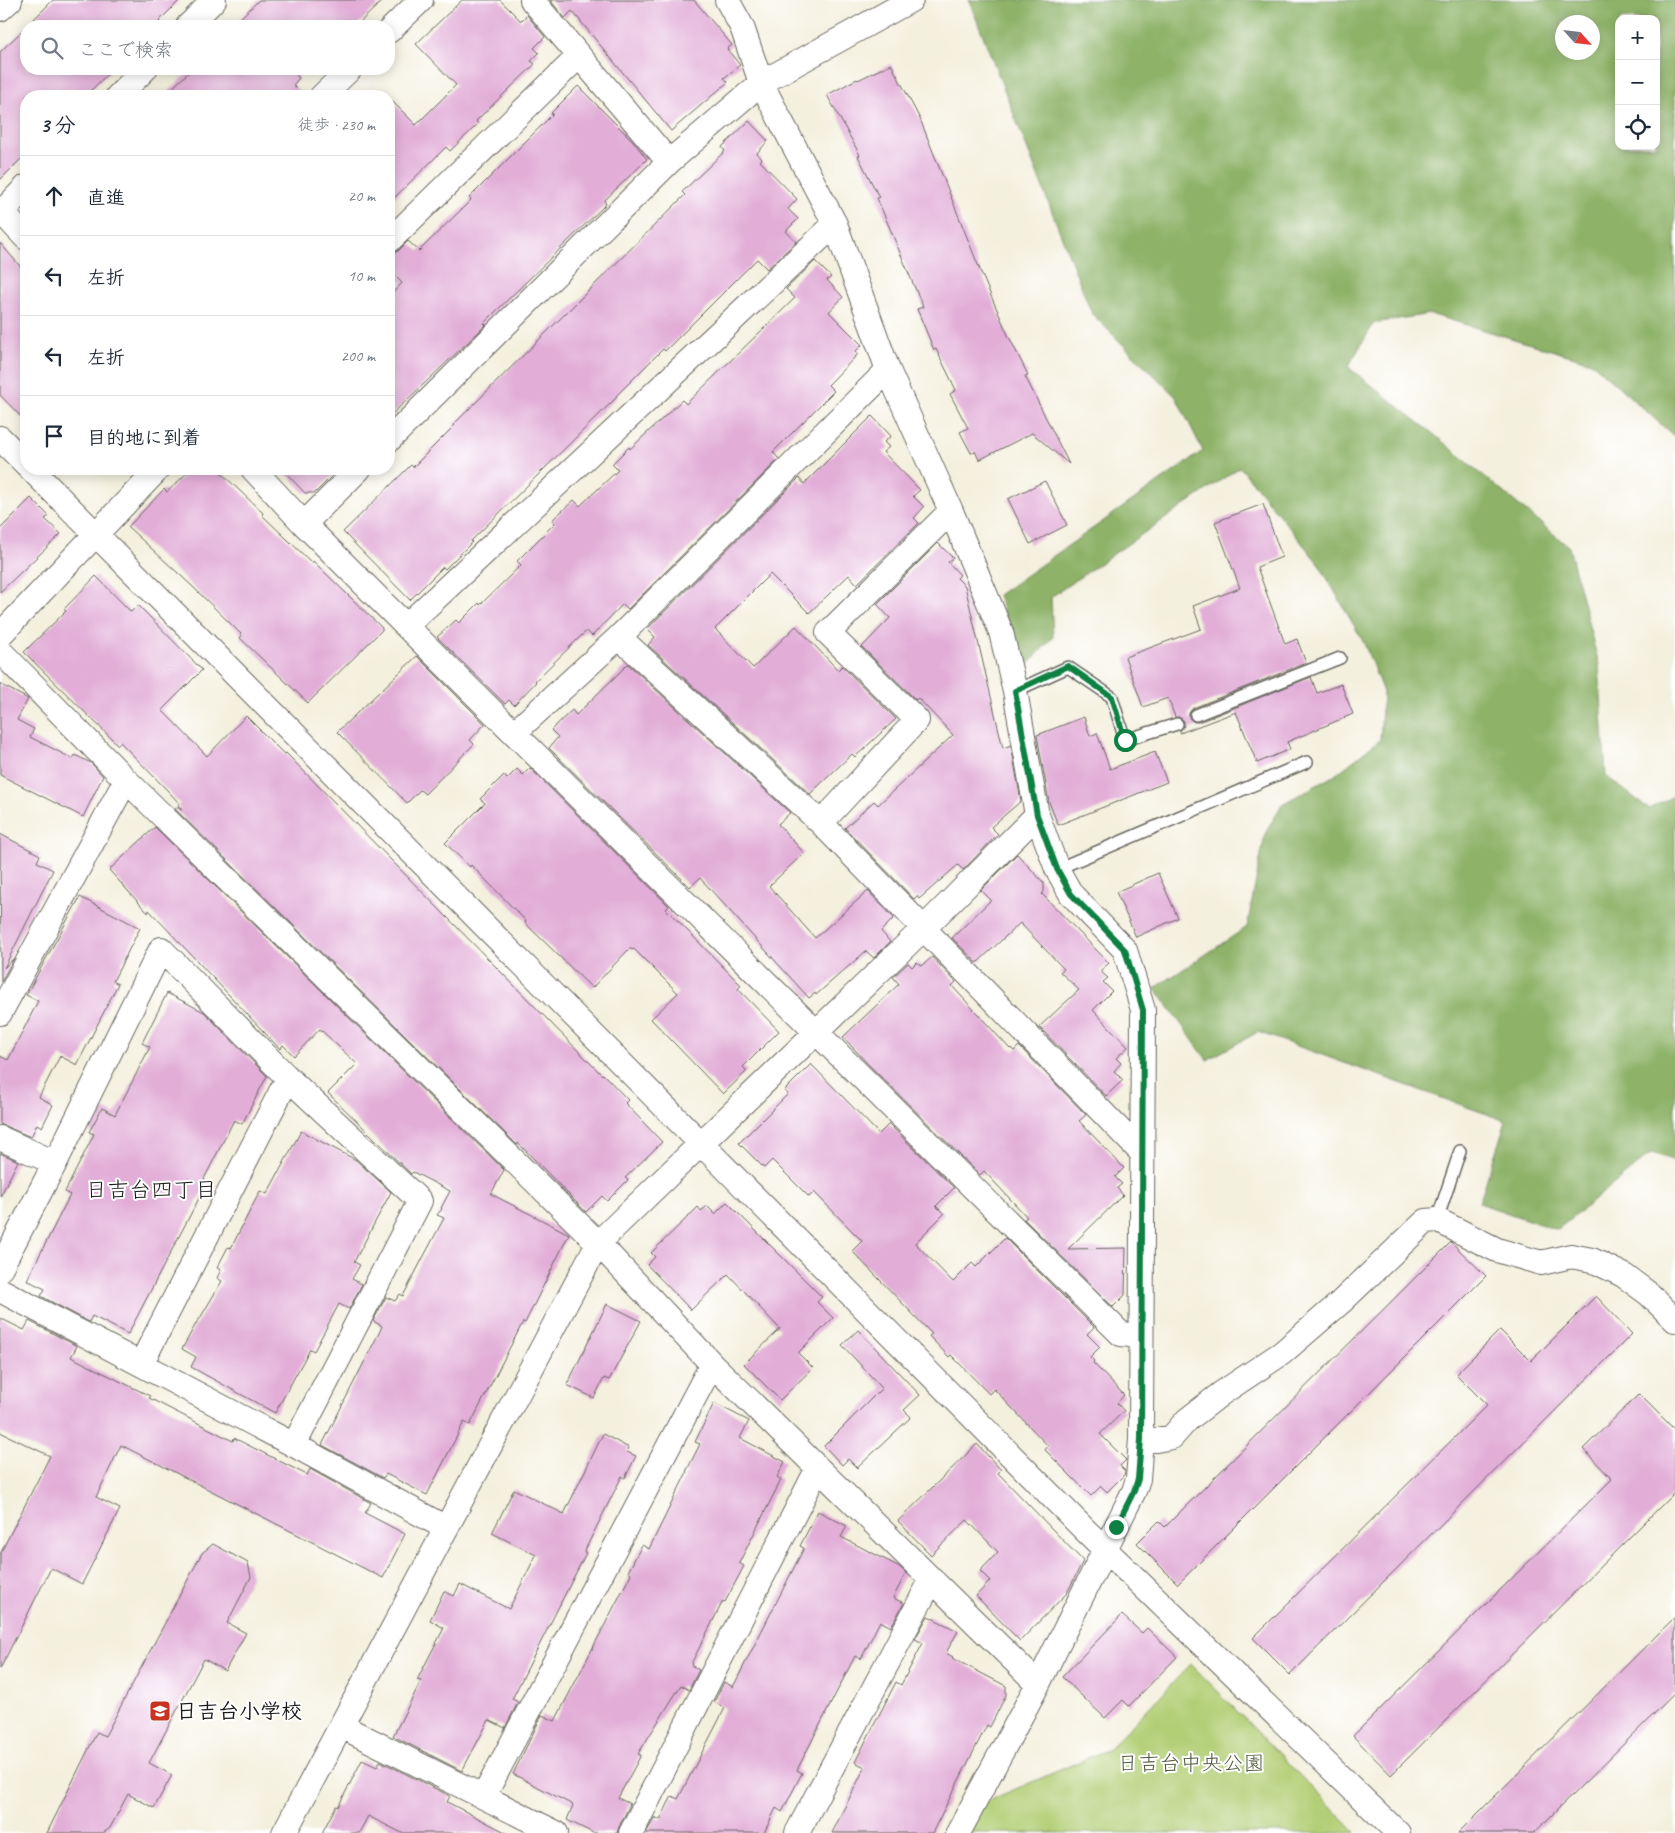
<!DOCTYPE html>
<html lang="ja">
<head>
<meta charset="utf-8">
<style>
  :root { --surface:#fff; --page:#f2f2f3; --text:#1f2937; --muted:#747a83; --line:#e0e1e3 }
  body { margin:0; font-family:Caveat,"Klee One",sans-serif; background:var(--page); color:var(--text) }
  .controls { position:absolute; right:15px; top:15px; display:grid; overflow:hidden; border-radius:10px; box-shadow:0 2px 12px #0003 }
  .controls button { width:45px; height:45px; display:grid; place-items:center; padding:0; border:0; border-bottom:1px solid var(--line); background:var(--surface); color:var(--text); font:25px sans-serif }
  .compass { position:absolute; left:1555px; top:15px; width:45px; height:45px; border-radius:50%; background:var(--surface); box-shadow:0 2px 12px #0003; rotate:117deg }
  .stop { position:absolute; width:15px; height:15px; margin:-11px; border:4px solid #0b8043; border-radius:50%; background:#fff }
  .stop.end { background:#0b8043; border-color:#fff; box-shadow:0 1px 5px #0008 }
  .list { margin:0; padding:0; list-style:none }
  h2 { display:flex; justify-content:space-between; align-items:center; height:65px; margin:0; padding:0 20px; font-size:21px }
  h2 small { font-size:16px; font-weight:400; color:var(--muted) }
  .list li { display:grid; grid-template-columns:32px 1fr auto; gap:15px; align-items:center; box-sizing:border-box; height:80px; padding:0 20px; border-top:1px solid var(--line) }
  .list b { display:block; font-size:19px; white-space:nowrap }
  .list em { font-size:16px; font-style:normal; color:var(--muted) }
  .icon { flex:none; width:28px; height:28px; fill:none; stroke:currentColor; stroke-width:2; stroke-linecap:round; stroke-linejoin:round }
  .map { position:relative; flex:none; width:1675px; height:1833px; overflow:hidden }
  .search { position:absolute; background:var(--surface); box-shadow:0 2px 12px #0003; left:20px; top:20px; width:375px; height:55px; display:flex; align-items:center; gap:12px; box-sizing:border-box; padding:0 18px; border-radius:20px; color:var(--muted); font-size:19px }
  .panel { position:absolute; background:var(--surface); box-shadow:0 2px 12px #0003; left:20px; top:90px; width:375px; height:385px; border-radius:20px }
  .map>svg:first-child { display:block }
  .green { fill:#b2cf76; stroke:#677649 }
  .forest { fill:#8db267; stroke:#546742; fill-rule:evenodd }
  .building { fill:#e2aed8 }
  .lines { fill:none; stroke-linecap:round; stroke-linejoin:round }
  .lane-casing { stroke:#686660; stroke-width:14 }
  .street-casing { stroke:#686660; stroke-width:26 }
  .lane { stroke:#fff; stroke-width:11 }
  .street { stroke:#fff; stroke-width:24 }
  .route { stroke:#0b8043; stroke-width:6 }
  .labels { text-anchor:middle; stroke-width:4; stroke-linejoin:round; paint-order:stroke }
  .poi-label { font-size:21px; font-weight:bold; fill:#1c1c1c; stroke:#fff; text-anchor:start }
  .park-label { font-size:21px; fill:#505b3c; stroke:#fff }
  .neighbourhood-label { font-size:22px; fill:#1c1c1c; stroke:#fff }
</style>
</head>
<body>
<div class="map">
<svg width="1675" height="1833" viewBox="0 0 1675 1833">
  <rect width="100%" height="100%" fill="#fff"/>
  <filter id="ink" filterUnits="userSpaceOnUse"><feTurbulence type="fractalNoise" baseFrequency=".02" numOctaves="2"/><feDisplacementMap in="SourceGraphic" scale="10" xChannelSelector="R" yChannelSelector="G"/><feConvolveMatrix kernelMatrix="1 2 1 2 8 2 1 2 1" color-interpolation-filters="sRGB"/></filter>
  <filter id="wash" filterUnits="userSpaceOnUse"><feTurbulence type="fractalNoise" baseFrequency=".0096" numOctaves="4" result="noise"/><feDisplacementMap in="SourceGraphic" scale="20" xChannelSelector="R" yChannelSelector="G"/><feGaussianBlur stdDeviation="1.12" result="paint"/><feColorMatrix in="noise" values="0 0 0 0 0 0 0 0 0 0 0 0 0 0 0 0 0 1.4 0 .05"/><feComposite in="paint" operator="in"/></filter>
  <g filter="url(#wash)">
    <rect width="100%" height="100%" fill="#f4f0de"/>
    <path class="green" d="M 1191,1664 L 1356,1833 L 967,1833 L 983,1803 L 1109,1749 Z"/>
    <path class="forest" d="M 969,0 L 1675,0 L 1675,437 L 1591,362 L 1430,314 L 1374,323 L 1348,367 L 1431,432 L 1569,547 L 1599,665 L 1606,776 L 1649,809 L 1675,795 L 1675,1161 L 1652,1153 L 1557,1230 L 1479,1203 L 1506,1121 L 1258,1032 L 1207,1060 L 1155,988 L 1247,927 L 1265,834 L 1282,804 L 1335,775 L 1380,740 L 1383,692 L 1364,643 L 1319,564 L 1240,467 L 1051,597 L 1053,637 L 1023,670 L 998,595 L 1203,451 L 1176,397 L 1092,314 ZM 1619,19 L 1656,19 L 1656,146 L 1619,146 ZM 1562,22 L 1592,22 L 1592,52 L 1562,52 Z"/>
    <g id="blocks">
      <path class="building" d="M 53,0 L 180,0 L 159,21 L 160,22 L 156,26 L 27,26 Z
        M 259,0 L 383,0 L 356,26 L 232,26 Z
        M 462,0 L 500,0 L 521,21 L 527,15 L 545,37 L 534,48 L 539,53 L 531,61 L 535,64 L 476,121 L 478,124 L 450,151 L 446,147 L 389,203 L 389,98 L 416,125 L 456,85 L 416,44 Z
        M 550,0 L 694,0 L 732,45 L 727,49 L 740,65 L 724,78 L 728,82 L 671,131 L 572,11 L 565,18 Z
        M 26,27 L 26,69 L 113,69 L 85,96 L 26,96 L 26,154 L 0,180 L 0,52 Z
        M 891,64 L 920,119 L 982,275 L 1008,335 L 1028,375 L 1025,376 L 1069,464 L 1032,433 L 979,460 L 975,451 L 971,453 L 960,432 L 968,428 L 950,394 L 956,390 L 936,349 L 934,350 L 917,309 L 923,307 L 877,198 L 879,197 L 858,156 L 860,155 L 827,95 L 857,79 L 858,80 Z
        M 192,69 L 298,69 L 295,73 L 299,78 L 293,85 L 304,96 L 164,96 Z
        M 578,86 L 633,141 L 647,159 L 604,201 L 606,204 L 484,323 L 486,325 L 389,417 L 389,297 L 402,283 L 389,270 L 389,254 L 398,251 L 408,241 L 419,251 L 471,200 L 469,198 L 553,114 L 551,113 Z
        M 749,121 L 768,141 L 757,153 L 762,159 L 760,161 L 797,199 L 788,209 L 798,219 L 786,231 L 796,242 L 767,269 L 757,259 L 665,351 L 663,349 L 616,396 L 617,397 L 471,541 L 472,542 L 445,569 L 443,567 L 410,600 L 343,532 L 411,465 L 413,467 L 455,425 L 454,424 L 685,195 L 682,192 L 725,151 L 722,147 Z
        M 0,243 L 26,273 L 26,422 L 0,395 Z
        M 815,261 L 831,277 L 827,280 L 843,297 L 829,312 L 862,345 L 855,352 L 858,354 L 828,385 L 834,391 L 773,452 L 779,459 L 628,609 L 623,604 L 592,636 L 587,631 L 582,635 L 535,681 L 536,682 L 514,705 L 509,700 L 505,704 L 437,637 L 456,620 L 459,623 L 479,603 L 480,605 L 521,565 L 517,561 L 555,523 L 552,520 L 574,500 L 580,506 L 618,470 L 612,464 L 629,447 L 630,449 L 682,400 L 686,404 L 795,298 L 786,289 Z
        M 872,416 L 891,436 L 884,442 L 889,447 L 883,452 L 920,490 L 913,496 L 924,507 L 914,518 L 919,523 L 857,584 L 849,575 L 809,613 L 770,574 L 715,629 L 753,668 L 796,626 L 838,670 L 842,666 L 896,719 L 855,757 L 852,754 L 810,794 L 648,645 L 655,637 L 647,629 L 799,478 L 804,484 Z
        M 191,469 L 217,469 L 263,513 L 262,515 L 312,563 L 313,561 L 382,628 L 382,630 L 308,703 L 240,638 L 242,635 L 191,585 L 128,527 L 164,489 L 167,492 Z
        M 282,469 L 339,469 L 315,493 L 305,493 Z
        M 1045,481 L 1067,525 L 1030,544 L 1008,499 Z
        M 31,498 L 49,516 L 45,519 L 61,534 L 0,592 L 0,529 Z
        M 1263,504 L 1282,557 L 1257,567 L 1285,644 L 1297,639 L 1306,663 L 1193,708 L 1189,713 L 1189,718 L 1194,722 L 1199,722 L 1311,677 L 1317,693 L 1341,684 L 1353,714 L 1287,742 L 1290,749 L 1257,763 L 1236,712 L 1180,733 L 1180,731 L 1184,726 L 1184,721 L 1179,717 L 1175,717 L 1168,698 L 1143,707 L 1125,657 L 1201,629 L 1193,606 L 1240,588 L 1215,522 Z
        M 938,543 L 953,558 L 948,562 L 960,575 L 957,578 L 965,586 L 1003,748 L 1011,745 L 1021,801 L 991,827 L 998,834 L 963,870 L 958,865 L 919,899 L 917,896 L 914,899 L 845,828 L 874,801 L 878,805 L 953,735 L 918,698 L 916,700 L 862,647 L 890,618 L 877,604 Z
        M 96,576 L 131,612 L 138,605 L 202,670 L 162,710 L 207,756 L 246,716 L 284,754 L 286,753 L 602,1075 L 603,1074 L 628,1100 L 625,1103 L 662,1142 L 625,1178 L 628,1180 L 607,1201 L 602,1196 L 586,1212 L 518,1143 L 517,1145 L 175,809 L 176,807 L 182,810 L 178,806 L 180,804 L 169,792 L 120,742 L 118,745 L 24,652 L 66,611 L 64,609 Z
        M 417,656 L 485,724 L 470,740 L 474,744 L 425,794 L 420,790 L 407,803 L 337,732 Z
        M 628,664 L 790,813 L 778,824 L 804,853 L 769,886 L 815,938 L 868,891 L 894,918 L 881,931 L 890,942 L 874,958 L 866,951 L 816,995 L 815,993 L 809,998 L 700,878 L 690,887 L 549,748 L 558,737 L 551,730 L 572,710 L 576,715 Z
        M 0,684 L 28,699 L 17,720 L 34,729 L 30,737 L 73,759 L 75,755 L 91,763 L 103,776 L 83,817 L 0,775 Z
        M 1084,717 L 1090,736 L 1097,733 L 1110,769 L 1155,752 L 1167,782 L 1058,825 L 1049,802 L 1037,735 Z
        M 530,768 L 669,906 L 666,909 L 741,985 L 738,989 L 779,1031 L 743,1067 L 747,1071 L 723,1094 L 651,1019 L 678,993 L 634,949 L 632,950 L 630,948 L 592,988 L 525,923 L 526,921 L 471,865 L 470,867 L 445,843 L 485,803 L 480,799 L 504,775 L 507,779 L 517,769 L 523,775 Z
        M 155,827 L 504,1170 L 491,1194 L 569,1234 L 525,1323 L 523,1322 L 470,1425 L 464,1422 L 427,1495 L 386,1474 L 383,1478 L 322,1445 L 380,1331 L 382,1326 L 373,1321 L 386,1297 L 395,1301 L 400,1294 L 403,1296 L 444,1218 L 437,1215 L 442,1209 L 441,1208 L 450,1191 L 413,1172 L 411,1174 L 328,1093 L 357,1064 L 320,1029 L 294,1056 L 283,1045 L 280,1049 L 149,910 L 148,913 L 109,870 Z
        M 0,834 L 40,855 L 37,862 L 53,870 L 4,968 L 14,958 L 1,982 Z
        M 1017,854 L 1044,883 L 1044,892 L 1042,894 L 1109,963 L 1100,971 L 1108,978 L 1103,982 L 1112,991 L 1093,1010 L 1128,1047 L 1116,1058 L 1121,1063 L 1114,1071 L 1123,1080 L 1106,1096 L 1039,1027 L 1079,990 L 1060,972 L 1064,969 L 1020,923 L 977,963 L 952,938 L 991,900 L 981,890 Z
        M 1158,873 L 1178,918 L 1136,937 L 1116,892 Z
        M 80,897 L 140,928 L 113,981 L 118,984 L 77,1065 L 60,1056 L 39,1097 L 53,1105 L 42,1127 L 37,1124 L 31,1137 L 0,1124 L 0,1056 L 8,1060 L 38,1001 L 26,995 Z
        M 932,957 L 956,982 L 952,986 L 1010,1049 L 1011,1048 L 1014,1051 L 1019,1046 L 1086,1115 L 1079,1121 L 1124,1168 L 1115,1177 L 1122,1184 L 1117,1188 L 1123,1195 L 1068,1249 L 1126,1248 L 1125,1295 L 1113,1307 L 1024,1219 L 1027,1217 L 984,1171 L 980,1175 L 867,1063 L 843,1037 L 899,984 L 893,977 L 908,963 L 912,967 L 917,962 L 922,966 Z
        M 167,993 L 204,1012 L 267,1076 L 242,1124 L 234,1120 L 204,1179 L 208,1181 L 128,1334 L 92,1316 L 89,1322 L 41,1296 L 45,1289 L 27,1280 L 70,1195 L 65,1192 L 94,1134 L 89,1132 L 102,1108 L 115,1115 L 150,1047 L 142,1043 Z
        M 811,1064 L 879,1134 L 889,1124 L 954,1188 L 936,1206 L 944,1214 L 915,1243 L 953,1282 L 972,1263 L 976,1267 L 1005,1238 L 1094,1327 L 1087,1334 L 1100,1347 L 1090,1357 L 1094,1361 L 1093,1363 L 1124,1395 L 1117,1403 L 1124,1411 L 1100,1434 L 1126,1460 L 1120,1466 L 1125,1471 L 1124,1475 L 1107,1492 L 1101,1486 L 1091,1496 L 1045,1450 L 1048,1446 L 994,1389 L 989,1394 L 951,1355 L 949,1357 L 929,1336 L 932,1334 L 852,1251 L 862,1241 L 814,1192 L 809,1197 L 772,1160 L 764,1168 L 739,1143 L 788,1094 L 784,1091 Z
        M 301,1131 L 356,1160 L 391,1192 L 354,1262 L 360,1265 L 352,1279 L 362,1284 L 349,1309 L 339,1304 L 314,1351 L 310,1349 L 275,1413 L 191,1367 L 196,1357 L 182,1349 L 198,1320 L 199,1320 L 222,1281 L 217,1278 L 221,1270 L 217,1268 L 228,1247 L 231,1248 L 260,1191 L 267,1194 Z
        M 0,1153 L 18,1161 L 0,1197 Z
        M 727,1202 L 822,1297 L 817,1302 L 833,1318 L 798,1353 L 813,1368 L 780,1400 L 744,1364 L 780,1329 L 728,1274 L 691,1310 L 647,1265 L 655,1257 L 651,1253 L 698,1207 L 701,1211 L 707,1206 L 715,1214 Z
        M 1451,1242 L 1486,1276 L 1178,1584 L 1137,1543 L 1159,1521 L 1165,1527 Z
        M 1596,1296 L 1632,1334 L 1290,1675 L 1253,1638 L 1487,1405 L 1456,1374 L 1500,1330 L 1531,1361 Z
        M 607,1304 L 641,1321 L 609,1380 L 604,1378 L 594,1398 L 567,1385 Z
        M 0,1318 L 24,1330 L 29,1321 L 77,1346 L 71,1357 L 150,1396 L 149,1398 L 233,1441 L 234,1438 L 307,1475 L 310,1469 L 371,1503 L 365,1513 L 405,1534 L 383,1578 L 121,1445 L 96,1497 L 120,1509 L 82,1584 L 51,1568 L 0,1669 L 0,1554 L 50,1456 L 0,1432 Z
        M 858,1330 L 920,1395 L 904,1410 L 911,1417 L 857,1468 L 848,1459 L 842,1465 L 824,1446 L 882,1388 L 842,1345 Z
        M 1639,1394 L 1675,1430 L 1675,1492 L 1391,1775 L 1353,1736 L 1612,1479 L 1583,1449 Z
        M 714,1403 L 749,1421 L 740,1438 L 785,1462 L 777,1477 L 781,1480 L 739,1563 L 744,1566 L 725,1602 L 723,1601 L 692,1662 L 691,1665 L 699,1670 L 689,1690 L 681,1685 L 638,1754 L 641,1755 L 618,1798 L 630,1804 L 619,1827 L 617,1833 L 593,1833 L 567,1820 L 573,1805 L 513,1774 L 542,1715 L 555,1721 L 631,1574 L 628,1572 L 642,1545 L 649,1549 L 687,1472 L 686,1472 L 700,1444 L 695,1442 Z
        M 603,1434 L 629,1448 L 627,1452 L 636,1456 L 625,1478 L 622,1476 L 584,1552 L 586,1553 L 512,1699 L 518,1702 L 505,1728 L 489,1720 L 462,1771 L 393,1736 L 421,1681 L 417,1680 L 444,1628 L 430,1620 L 444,1591 L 454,1596 L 460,1584 L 509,1609 L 536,1555 L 492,1533 L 514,1489 L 564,1514 Z
        M 977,1444 L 1001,1470 L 998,1473 L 1083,1561 L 1067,1593 L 1020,1641 L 976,1596 L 990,1581 L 980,1571 L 998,1552 L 967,1520 L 931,1555 L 898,1521 Z
        M 818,1511 L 847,1526 L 841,1537 L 898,1566 L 906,1573 L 893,1598 L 904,1603 L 891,1627 L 880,1621 L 861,1659 L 855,1656 L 797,1770 L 802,1773 L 782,1812 L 776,1808 L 764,1833 L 646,1833 L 655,1817 L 660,1820 L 672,1796 L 678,1799 L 725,1708 L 714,1702 L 724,1682 L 733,1687 L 804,1548 L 800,1546 Z
        M 213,1544 L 248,1563 L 251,1577 L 227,1623 L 246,1633 L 225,1671 L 204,1659 L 149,1763 L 172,1775 L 154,1808 L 128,1794 L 110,1828 L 103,1833 L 47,1833 L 97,1732 L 105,1736 L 202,1553 Z
        M 1122,1615 L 1142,1633 L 1147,1628 L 1177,1657 L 1129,1706 L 1123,1700 L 1105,1718 L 1062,1677 Z
        M 928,1616 L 958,1631 L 946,1653 L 953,1657 L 952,1658 L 1006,1686 L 1006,1695 L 990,1727 L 987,1725 L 932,1833 L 832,1833 L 865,1767 L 855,1762 L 896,1682 L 901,1685 L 923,1643 L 915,1639 Z
        M 1675,1617 L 1675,1693 L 1534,1833 L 1458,1833 Z
        M 362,1760 L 377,1767 L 380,1761 L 450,1796 L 447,1802 L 507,1833 L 402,1833 L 368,1816 L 359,1833 L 322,1833 L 336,1806 L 338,1807 Z"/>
    </g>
  </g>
  <g filter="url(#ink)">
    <use href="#blocks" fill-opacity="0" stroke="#686660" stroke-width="1"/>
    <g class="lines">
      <g class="lane-casing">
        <path id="lane" d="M 1015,691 L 1068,667 L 1112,697 L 1125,740 L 1177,724
          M 1196,715 L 1340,658
          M 1057,869 L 1307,762
          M 1437,1220 L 1460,1151"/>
      </g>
      <g class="street-casing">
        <path id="street" d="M 532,0 L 669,162
          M 727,0 L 742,27 L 761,83 L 835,224 L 888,370 L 951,511 L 1001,632 L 1015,691 L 1037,815 L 1057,869 L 1071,894 L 1125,950 L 1143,1010 L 1141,1439 L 1138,1479 L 1134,1491 L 1038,1684 L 958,1833
          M 0,9 L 10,0
          M 188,26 L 214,0
          M 389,31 L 421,0
          M 118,96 L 145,69
          M 322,96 L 350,69
          M 0,210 L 26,238
          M 2,212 L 26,187
          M 389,241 L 579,56
          M 0,438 L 26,464
          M 389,440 L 669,162 L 761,83 L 911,0
          M 31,469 L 1085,1530 L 1398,1833
          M 253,469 L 304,524 L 406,626 L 1121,1334 L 1141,1336
          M 304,524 L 359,469
          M 406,626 L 835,224
          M 0,635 L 158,469
          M 619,637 L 821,823 L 1141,1152
          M 0,651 L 126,780 L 598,1243 L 712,1364 L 1038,1684
          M 515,732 L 619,637 L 888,370
          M 821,823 L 917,720 L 828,633 L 951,511
          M 0,1013 L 126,780
          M 0,1138 L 55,1163
          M 0,1269 L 55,1163 L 161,949 L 288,1078 L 420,1201 L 294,1445
          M 0,1290 L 294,1445 L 446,1528
          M 141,1364 L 288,1078
          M 1141,1439 L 1156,1440 L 1172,1437 L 1187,1420 L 1222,1393 L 1282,1353 L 1341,1302 L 1426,1221 L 1437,1220 L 1497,1250 L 1541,1263 L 1571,1256 L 1592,1260 L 1623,1275 L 1649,1294 L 1675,1320
          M 341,1726 L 556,1833
          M 484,1796 L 712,1364
          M 284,1833 L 598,1243 L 923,929 L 1037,815
          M 631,1833 L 818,1468
          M 797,1833 L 932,1579"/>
      </g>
      <use href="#lane" class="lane"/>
      <use href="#street" class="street"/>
    </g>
  </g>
  <g class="lines" filter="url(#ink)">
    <path class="route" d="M 1116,1527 L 1134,1491 L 1138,1479 L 1141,1439 L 1143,1010 L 1125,950 L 1071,894 L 1057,869 L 1037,815 L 1015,691 L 1068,666 L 1112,697 L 1125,740"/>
  </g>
  <defs>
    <g id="school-square" transform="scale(1.125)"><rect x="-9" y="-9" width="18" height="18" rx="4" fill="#c8321e" stroke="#fff"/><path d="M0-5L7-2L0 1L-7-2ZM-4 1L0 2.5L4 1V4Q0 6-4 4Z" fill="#fff"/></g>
  </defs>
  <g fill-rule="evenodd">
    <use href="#school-square" x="160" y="1711"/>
  </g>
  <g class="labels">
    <g class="poi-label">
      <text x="176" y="1718">日吉台小学校</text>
    </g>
    <g class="park-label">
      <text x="1191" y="1770">日吉台中央公園</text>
    </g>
    <g class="neighbourhood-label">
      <text x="151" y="1197">日吉台四丁目</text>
    </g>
  </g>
</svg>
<div class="controls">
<button>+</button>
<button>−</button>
<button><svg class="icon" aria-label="locate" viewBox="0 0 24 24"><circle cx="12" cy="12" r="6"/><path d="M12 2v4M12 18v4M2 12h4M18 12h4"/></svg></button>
</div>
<svg class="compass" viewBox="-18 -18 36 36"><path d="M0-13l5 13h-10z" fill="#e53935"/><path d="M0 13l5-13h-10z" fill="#747a83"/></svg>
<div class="stop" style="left:1125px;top:740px"></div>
<div class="stop end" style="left:1116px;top:1527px"></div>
<div class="search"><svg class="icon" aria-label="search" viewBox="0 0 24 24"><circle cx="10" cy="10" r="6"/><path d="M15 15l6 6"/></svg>ここで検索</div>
<section class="panel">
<h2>3 分<small>徒歩 · 230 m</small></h2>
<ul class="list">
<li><svg class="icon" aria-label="ahead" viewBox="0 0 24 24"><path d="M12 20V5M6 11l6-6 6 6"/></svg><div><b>直進</b></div><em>20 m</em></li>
<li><svg class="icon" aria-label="left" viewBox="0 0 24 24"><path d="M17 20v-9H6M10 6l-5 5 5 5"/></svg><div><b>左折</b></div><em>10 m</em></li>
<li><svg class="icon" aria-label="left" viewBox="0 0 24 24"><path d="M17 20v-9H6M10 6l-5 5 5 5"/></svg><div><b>左折</b></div><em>200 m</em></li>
<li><svg class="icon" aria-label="arrive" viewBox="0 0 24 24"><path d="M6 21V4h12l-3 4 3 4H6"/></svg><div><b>目的地に到着</b></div></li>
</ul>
</section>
</div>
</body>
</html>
